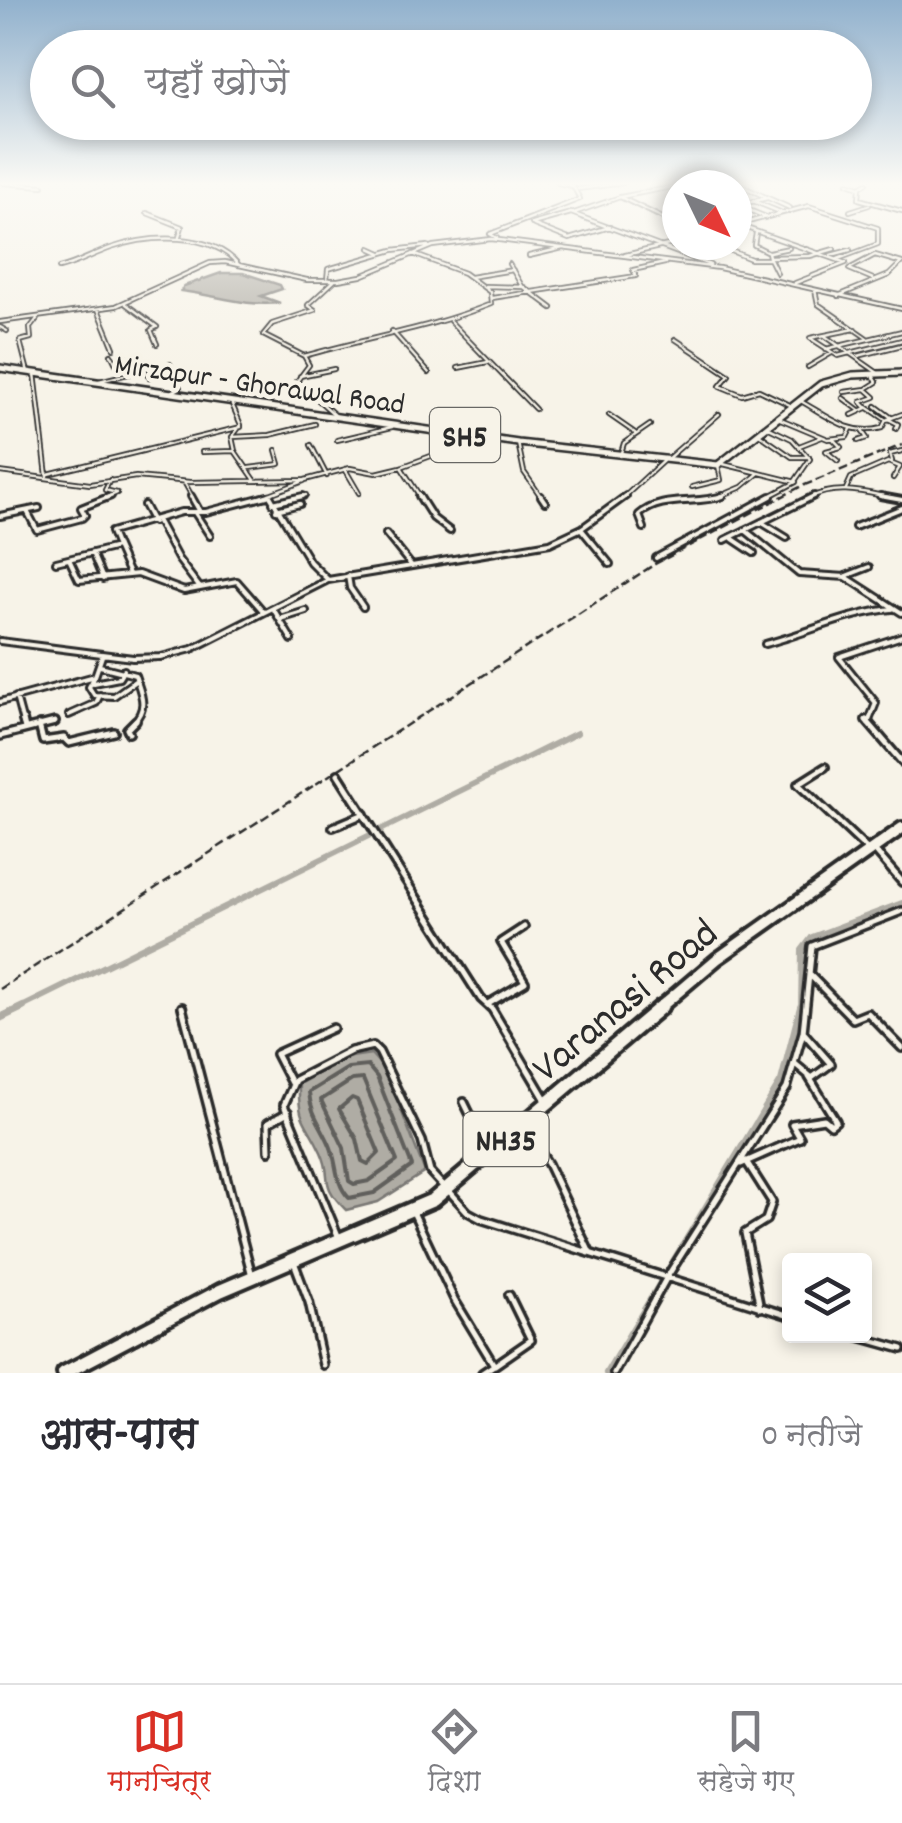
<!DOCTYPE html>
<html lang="hi">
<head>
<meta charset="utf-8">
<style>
  :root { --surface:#fff; --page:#f2f2f3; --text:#2b2b33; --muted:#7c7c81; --line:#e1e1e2; --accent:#d93025 }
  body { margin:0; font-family:Dekko,"Playpen Sans Deva",sans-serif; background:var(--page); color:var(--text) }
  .controls { position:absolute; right:30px; bottom:30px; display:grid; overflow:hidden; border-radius:10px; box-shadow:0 5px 15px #0003 }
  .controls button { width:90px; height:90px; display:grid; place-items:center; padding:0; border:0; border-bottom:2px solid var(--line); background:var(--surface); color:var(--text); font:50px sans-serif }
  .compass { position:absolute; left:662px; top:170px; width:90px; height:90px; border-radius:50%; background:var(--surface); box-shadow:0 5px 15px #0003; rotate:133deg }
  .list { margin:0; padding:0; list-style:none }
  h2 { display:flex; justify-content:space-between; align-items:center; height:130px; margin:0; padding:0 40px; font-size:42px }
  h2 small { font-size:32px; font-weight:400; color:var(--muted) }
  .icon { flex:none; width:55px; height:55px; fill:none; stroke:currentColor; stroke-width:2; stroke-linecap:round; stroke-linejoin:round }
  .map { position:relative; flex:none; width:902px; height:1373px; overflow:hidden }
  .search { position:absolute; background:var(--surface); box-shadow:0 5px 15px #0003; left:30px; right:30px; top:30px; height:110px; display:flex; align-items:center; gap:25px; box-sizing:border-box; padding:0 35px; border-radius:55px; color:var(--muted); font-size:38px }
  .sheet { height:310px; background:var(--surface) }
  nav { display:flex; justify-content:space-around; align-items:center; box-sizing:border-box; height:140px; border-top:2px solid var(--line); background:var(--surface); font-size:28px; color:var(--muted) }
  nav a { display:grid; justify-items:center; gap:5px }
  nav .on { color:var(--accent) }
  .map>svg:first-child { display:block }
  .water { fill:#afaca4; stroke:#7a7874; stroke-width:2.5 }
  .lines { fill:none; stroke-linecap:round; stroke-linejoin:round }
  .shore { stroke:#605f5b; stroke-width:4 }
  .canal-far1 { stroke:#afaca4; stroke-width:6 }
  .canal { stroke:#afaca4; stroke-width:8 }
  .street-far2-casing { stroke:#2b2b2b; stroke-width:6 }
  .street-far1-casing { stroke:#2b2b2b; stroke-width:10 }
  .street-casing { stroke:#2b2b2b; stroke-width:12 }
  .primary-casing { stroke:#2b2b2b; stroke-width:10 }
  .highway-far1-casing { stroke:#2b2b2b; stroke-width:18 }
  .highway-casing { stroke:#2b2b2b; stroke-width:20 }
  .street-far2 { stroke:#f7f3e8; stroke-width:2.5 }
  .street-far1 { stroke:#f7f3e8; stroke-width:4 }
  .street { stroke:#f7f3e8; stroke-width:5 }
  .primary { stroke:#f7f3e8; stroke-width:5 }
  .highway-far1 { stroke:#f7f3e8; stroke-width:10 }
  .highway { stroke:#f7f3e8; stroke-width:12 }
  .rail { stroke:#2b2b2b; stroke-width:2.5; stroke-dasharray:9 4; stroke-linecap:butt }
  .labels { text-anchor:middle; stroke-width:9; stroke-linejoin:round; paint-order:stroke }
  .far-street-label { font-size:30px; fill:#2b2b2b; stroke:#f7f3e8 }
  .shield { fill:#f7f3e8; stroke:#686764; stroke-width:2.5 }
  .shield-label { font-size:32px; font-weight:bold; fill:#2b2b2b }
  .near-street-label { font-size:42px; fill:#2b2b2b; stroke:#f7f3e8 }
</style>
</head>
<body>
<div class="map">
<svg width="902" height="1373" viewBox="0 0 902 1373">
  <rect width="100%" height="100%" fill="#f7f3e8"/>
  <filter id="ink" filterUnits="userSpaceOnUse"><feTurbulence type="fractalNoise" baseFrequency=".01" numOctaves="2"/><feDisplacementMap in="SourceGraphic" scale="20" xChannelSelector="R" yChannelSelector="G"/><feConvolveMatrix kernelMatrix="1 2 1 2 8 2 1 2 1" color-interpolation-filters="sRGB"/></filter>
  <g filter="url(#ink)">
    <path class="water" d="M 221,273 L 243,273 L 280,285 L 282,289 L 261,296 L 280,303 C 245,307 216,295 181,291 L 184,286 Z
      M 371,1054 L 386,1071 L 425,1172 L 378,1202 L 346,1210 C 317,1181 334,1180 321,1152 C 306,1119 298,1124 299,1084 L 345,1058 Z"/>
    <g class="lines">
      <path class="shore" d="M 368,1066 L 377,1077 L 412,1166 L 374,1193 L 349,1198 C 334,1182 338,1164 330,1145 C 322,1126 310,1113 309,1092 L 348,1068 Z
        M 363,1079 L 397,1161 L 369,1181 L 354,1184 L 349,1181 L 344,1148 L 321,1100 L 352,1080 Z
        M 352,1098 L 357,1100 L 379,1153 L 368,1164 L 362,1161 L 357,1139 L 339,1109 Z"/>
      <path class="canal-far1" d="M 18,1009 L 577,733
        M 801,1009 L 802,950 L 812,937 L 902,903"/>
      <path class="canal" d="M 0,1018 L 23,1007
        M 607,1373 L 782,1081 L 801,1007"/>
      <g class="street-far2-casing">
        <path id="street-far2" d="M 3,183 L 43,186
          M 735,183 L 790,208
          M 848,183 L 860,187
          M 867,183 L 860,187 L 859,199 L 902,211
          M 684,185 L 697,183
          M 578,189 L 623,183
          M 620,197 L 677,225
          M 753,201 L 780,212
          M 737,205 L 766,217
          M 738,205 L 767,198
          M 850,211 L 869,205
          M 147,213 L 182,227 L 179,237
          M 574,213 L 620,197 L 677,186
          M 532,224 L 571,213 L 710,265
          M 534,225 L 569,239 L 610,227
          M 737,225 L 809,206 L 878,228 L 878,244 L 838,259
          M 738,225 L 846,263 L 795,283
          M 756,233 L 754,245 L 768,252 L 769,257
          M 497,238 L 490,234 L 580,199 L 573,186 L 558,183
          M 716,245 L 751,259 L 769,259
          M 370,248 L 381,253
          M 769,252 L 789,248
          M 625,255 L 677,243
          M 831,255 L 850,250
          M 529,256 L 563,248
          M 700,259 L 729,249
          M 509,264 L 522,286
          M 59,268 C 77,264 93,254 111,248 C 149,235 211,231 239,265
          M 777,273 L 769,257 L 810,256 L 834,249
          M 470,277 L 513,270
          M 873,279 L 849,269 L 875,255 L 902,263
          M 327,280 L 328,269 L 393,250 L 428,246
          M 485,286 L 524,287 L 552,308
          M 815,290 L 818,304 L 867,338
          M 838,296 L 889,275 L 900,264
          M 492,298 L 636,276 L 633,270 L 665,263
          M 126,304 L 157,327 L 151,330 L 157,344
          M 98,309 L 114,348
          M 450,321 L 535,409
          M 0,322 L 116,306 L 210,263 L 225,262 L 307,280 L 338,280 L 361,276 L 433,246 L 491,239 L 719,268 L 902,309
          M 0,327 L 7,331
          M 855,329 L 810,338 L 838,356 L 902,340
          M 392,331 L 429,373
          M 825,336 L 878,373
          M 675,339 L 729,375 L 720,386 L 742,395 L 759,390 L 792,406
          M 826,349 L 902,331
          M 111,354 L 116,364 L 128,362
          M 304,356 L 263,335 L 272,324 L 315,310 L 308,305 L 334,281
          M 858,356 L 902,345
          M 808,367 L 832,353
          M 458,368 L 488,362
          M 28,372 L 20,341 L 31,338 L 30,328 L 37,319
          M 35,373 L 47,476
          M 132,373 L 146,371 L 149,377
          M 300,376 L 334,369
          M 99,381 L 132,373 L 126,357
          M 844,392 L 866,389
          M 169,393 L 180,388 L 170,364
          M 843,398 L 859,410
          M 799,400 C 826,415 850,437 882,428 L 886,420 L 902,414
          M 231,402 L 241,425 L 232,437 L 235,451 L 255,480
          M 876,406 L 892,418
          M 867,407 L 886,420
          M 609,415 L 635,433
          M 852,415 L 867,408 L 861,402 L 875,397 L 866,389 L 877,382 L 872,374
          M 336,416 L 297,381 L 309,365 L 304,356 C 367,338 431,328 491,304 L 490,292 L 464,273 L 413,254
          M 778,418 L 828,439 L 847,437 L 851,429
          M 888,419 L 898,424 L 896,429
          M 767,427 L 792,439 L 810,459 L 795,481
          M 759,434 L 792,457 L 809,457
          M 232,437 L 270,435 L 315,424
          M 337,440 L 392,427
          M 834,440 L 841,447 L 826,451 L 838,461
          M 858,441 L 867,438 L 862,431
          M 518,443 L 524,472 L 542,498
          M 311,445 L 327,476
          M 799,446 L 822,437
          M 202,452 L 235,451
          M 620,456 L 624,443 L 650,425
          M 666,460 L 719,414
          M 892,461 L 890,454 L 902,451
          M 723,464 L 796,482 L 766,498
          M 401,467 L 421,498
          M 249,468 L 280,464 L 276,450
          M 345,469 L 359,493
          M 0,472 L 90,484 L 136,477 L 190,482 L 305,480 L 350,468 L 376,473 L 401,467 L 450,449 L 470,436
          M 48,474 L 241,427
          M 184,482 L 193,498
          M 692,487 L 721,480 L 718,465
          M 846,489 L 851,478 L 888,462 L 900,467 L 893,478
          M 269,494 L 272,498
          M 105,498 L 117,493 L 105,490 L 110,480
          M 259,498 L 304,481
          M 293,498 L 306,495
          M 623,498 L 663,461
          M 716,498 L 742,487 L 759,473
          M 809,498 C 837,484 863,492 893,498"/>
      </g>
      <g class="street-far1-casing">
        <path id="street-far1" d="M 191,496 L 200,512
          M 270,496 L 310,562 L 328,580
          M 419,496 L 433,518 L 450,531
          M 541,496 L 545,502
          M 880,496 L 902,500
          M 273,503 L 303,496
          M 144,505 L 153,522
          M 276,510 L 300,504
          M 27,511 L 37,530 L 82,518 L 85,515 L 81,508 L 111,496
          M 195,513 L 210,536
          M 0,516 L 39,508
          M 157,520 L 178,559 L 200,588
          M 761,522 L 787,538
          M 855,527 L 902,508
          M 644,528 L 639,515 C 661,495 696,505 723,496
          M 582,530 L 610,564
          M 745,530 L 799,574 L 846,577 L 902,613
          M 386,534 L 411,565
          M 733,539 L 754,553
          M 725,540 L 814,496
          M 117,547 L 111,532 L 181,512 L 206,512 L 267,496
          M 92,553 L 103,579
          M 656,558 L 771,496
          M 69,559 L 79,580 L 138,574 L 184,591 L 237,581 L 264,612
          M 56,562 L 117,547 L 129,574
          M 348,576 L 350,588 L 363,607
          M 846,576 L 869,567
          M 274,610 L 292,640
          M 280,619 L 306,611
          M 0,641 L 133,658 L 161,657 L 192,649 L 328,580 L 550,543 L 582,528 L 626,496
          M 765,644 C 808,633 848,613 892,609
          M 100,666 L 135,675 C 141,694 149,707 133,723
          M 95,676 L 89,687 L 94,695 L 114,696 L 135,681
          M 94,683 L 119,678 L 124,670
          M 16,697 L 23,723
          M 0,702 L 95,676 L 102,656
          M 69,715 L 96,703 L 100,695
          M 868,723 L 876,703 L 839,657 L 902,636"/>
      </g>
      <g class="street-casing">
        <path id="street" d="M 23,720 L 25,729
          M 866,720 L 902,762
          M 39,725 L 43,741 L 64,738 L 69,743 L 114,732
          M 129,733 L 127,729 L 136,720
          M 0,736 L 55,722
          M 825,767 L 798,784 L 869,851
          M 338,774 L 481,999 L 492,1009 L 547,1102
          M 333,827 L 364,814
          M 876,852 L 902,882
          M 809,974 L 853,1019 L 868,1013 L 902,1048
          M 488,1004 L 525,982 L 501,942 L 524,927
          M 182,1007 L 251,1272
          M 794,1063 L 812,1078 L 831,1064 L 803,1032
          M 291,1083 L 276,1054 L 333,1028
          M 464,1102 L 488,1151
          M 525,1128 L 548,1164 L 590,1253
          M 269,1151 L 268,1123 L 288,1112
          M 746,1161 L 772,1202 L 766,1220 L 745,1233 L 760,1308
          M 741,1164 L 800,1138 L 792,1124 L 824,1119 L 831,1125 L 836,1121 L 809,1077
          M 449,1191 L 468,1212 L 481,1219 L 790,1316
          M 414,1214 L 454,1299 L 494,1365 L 482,1373
          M 339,1238 L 284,1105 L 295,1080 L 351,1051 L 373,1046 L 379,1052 L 422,1141 L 430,1172 L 442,1185
          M 294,1262 L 309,1302 L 323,1365
          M 856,1336 L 902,1349
          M 495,1365 L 531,1340 L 509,1295
          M 614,1373 L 667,1277 L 787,1088 L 803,1032 L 812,946 L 902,911"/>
      </g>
      <g class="primary-casing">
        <path id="primary" d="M 0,368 L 518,443 L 718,465 L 821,384 L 853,375 L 902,373"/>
      </g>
      <g class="highway-far1-casing">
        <path id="highway-far1" d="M 658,1009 L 717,959 L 902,828"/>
      </g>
      <g class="highway-casing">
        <path id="highway" d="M 64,1373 L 220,1291 L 433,1200 L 661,1007"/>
      </g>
      <use href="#street-far2" class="street-far2"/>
      <use href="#street-far1" class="street-far1"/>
      <use href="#street" class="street"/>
      <use href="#primary" class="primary"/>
      <use href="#highway-far1" class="highway-far1"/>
      <use href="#highway" class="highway"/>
      <path class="rail" d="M 0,989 L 655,564 L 800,487 L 902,445"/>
    </g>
  </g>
  <linearGradient id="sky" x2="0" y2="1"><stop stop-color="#91b1cd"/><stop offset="0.49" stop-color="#fbfaf5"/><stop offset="1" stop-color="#fbfaf5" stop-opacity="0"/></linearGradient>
  <rect width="902" height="375" fill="url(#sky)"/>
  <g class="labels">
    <g class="far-street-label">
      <text transform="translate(260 383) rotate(8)" y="10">Mirzapur - Ghorawal Road</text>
    </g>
    <g class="shield">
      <rect x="430" y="408" width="70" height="54" rx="8"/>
      <rect x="463.5" y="1112" width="85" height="54" rx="8"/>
    </g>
    <g class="shield-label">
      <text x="465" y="446">SH5</text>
      <text x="506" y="1150">NH35</text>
    </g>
    <g class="near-street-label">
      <text transform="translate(623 998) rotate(-40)" y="15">Varanasi Road</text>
    </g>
  </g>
</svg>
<div class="controls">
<button><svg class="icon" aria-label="layers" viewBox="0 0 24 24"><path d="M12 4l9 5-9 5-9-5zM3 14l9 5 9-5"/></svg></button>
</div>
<svg class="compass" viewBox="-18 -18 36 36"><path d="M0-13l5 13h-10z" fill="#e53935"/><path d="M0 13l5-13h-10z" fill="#7c7c81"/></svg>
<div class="search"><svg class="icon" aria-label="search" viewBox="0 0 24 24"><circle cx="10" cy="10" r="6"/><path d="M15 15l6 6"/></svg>यहाँ खोजें</div>
</div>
<section class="sheet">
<h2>आस-पास<small>0 नतीजे</small></h2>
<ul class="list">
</ul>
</section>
<nav>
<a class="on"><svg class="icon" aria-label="map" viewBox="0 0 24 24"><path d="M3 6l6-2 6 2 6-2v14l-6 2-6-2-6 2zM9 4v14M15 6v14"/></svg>मानचित्र</a>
<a><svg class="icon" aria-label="directions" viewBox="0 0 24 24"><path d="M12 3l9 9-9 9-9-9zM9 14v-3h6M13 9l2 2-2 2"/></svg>दिशा</a>
<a><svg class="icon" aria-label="saved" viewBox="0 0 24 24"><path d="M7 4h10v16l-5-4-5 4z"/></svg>सहेजे गए</a>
</nav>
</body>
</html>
